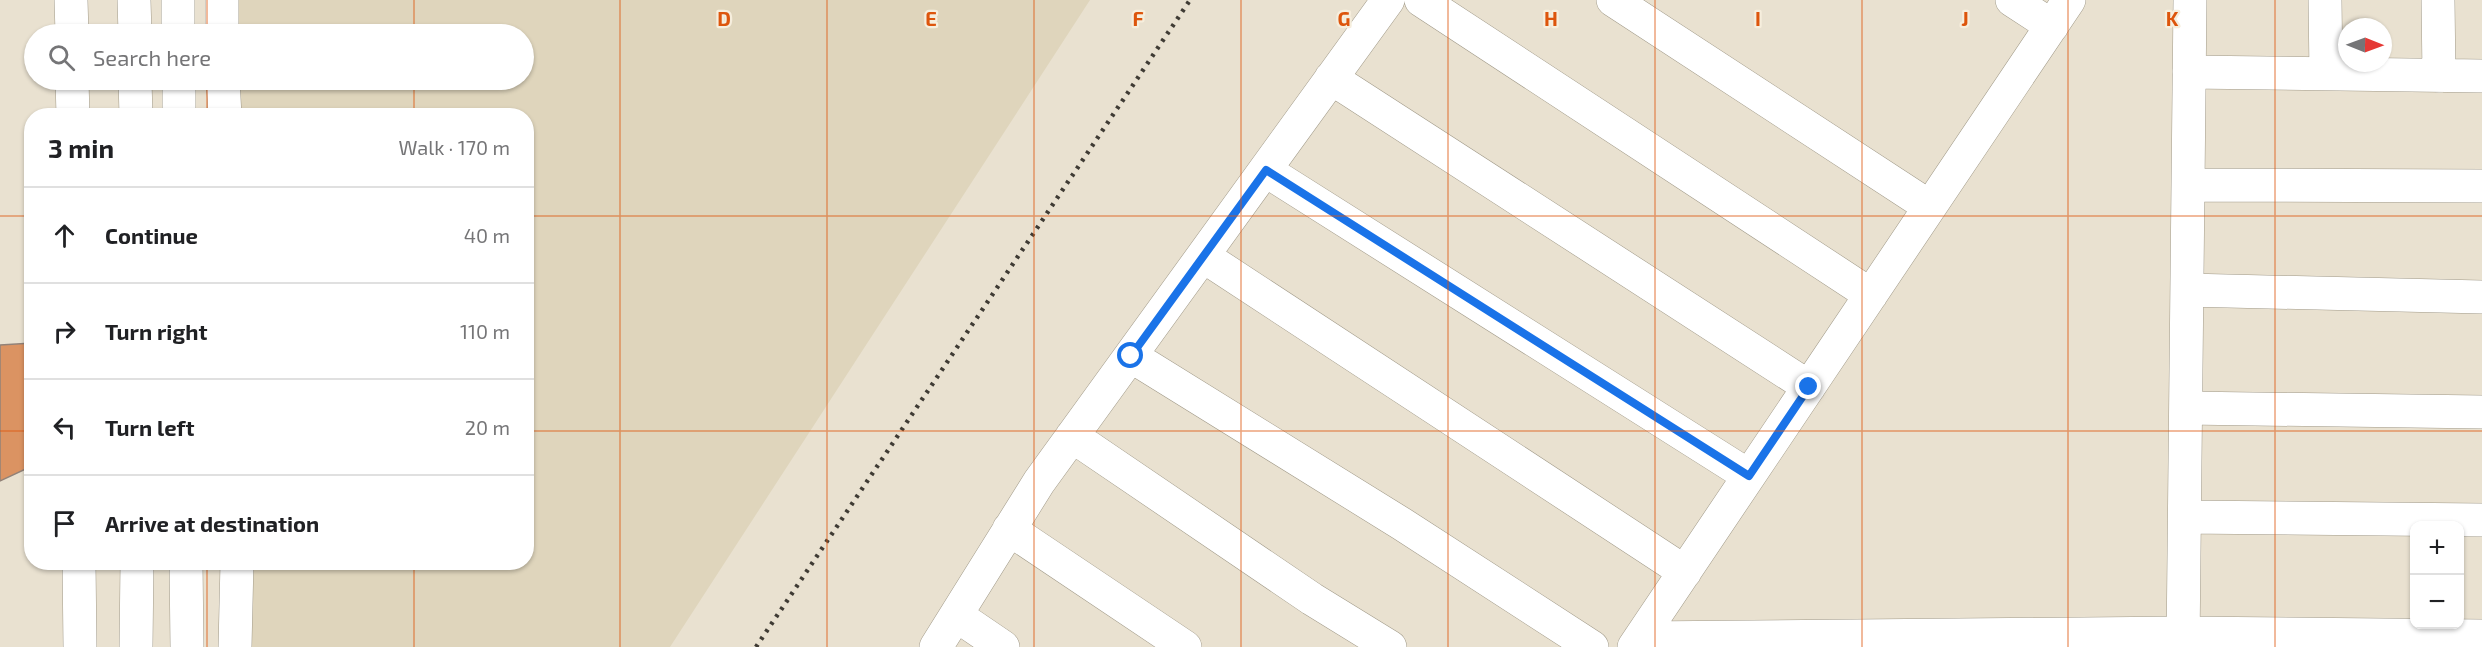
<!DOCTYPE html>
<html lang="en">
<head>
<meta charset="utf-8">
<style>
  :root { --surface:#fff; --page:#f2f2f2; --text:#202124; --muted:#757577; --line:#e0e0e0 }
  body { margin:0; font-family:"Exo 2",sans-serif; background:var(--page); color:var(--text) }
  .controls { position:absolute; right:18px; bottom:18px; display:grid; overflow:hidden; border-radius:12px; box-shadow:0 2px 4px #0004 }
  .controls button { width:54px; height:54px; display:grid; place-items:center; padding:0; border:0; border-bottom:2px solid var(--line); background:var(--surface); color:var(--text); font:30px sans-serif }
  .compass { position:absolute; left:2338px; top:18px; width:54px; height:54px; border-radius:50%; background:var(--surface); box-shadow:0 2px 4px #0004; rotate:91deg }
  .stop { position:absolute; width:18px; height:18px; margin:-14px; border:4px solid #1a73e8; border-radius:50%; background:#fff }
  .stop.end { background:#1a73e8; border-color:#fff; box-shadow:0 2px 6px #0008 }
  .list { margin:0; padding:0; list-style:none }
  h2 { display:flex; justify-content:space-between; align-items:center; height:78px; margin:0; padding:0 24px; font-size:26px }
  h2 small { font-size:20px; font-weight:400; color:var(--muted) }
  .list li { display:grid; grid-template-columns:39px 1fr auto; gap:18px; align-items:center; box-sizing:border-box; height:96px; padding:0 24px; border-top:2px solid var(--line) }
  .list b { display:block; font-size:22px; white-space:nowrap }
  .list em { font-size:20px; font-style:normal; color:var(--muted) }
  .icon { flex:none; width:33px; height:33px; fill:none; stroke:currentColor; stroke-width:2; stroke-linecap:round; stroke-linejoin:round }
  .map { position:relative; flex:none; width:2482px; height:647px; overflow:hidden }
  .search { position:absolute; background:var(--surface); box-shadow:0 2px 4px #0004; left:24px; top:24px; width:510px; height:66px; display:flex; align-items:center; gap:15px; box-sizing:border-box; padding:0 21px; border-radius:33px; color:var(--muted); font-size:22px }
  .panel { position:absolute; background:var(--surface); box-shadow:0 2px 4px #0004; left:24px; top:108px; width:510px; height:462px; border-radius:24px }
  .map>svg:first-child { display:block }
  .built { fill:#dfd5bc }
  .building { fill:#db9362; stroke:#928278; stroke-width:1.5 }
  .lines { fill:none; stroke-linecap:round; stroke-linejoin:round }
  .street-casing { stroke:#a19a89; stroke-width:34 }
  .primary-casing { stroke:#a19a89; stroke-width:34 }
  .highway-casing { stroke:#a19a89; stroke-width:34 }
  .street { stroke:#fff; stroke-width:33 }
  .primary { stroke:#fff; stroke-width:33 }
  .highway { stroke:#fff; stroke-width:33 }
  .rail { stroke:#3f3b34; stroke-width:4.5; stroke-dasharray:3 6; stroke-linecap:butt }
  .route { stroke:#1a73e8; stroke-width:8 }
  .grid { fill:none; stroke:#dd550c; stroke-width:1.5; stroke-opacity:0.55 }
  .grid-label { font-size:20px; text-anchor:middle; font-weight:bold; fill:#dd550c; stroke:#f6eedd; stroke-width:4.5; stroke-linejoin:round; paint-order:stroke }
</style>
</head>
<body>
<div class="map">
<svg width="2482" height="647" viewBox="0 0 2482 647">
  <rect width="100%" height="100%" fill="#e9e1d0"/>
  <path class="built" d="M 236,0 L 1090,0 L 670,647 L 218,647 L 221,563 L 526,562 L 526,116 L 233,115 L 234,80 L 524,80 L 524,34 L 235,34 Z"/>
  <path class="building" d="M 32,343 L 30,467 L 0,481 L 0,345 Z"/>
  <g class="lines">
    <g class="street-casing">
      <path id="street" d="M 1421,0 L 1871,295
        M 1613,0 L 1930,207
        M 2012,0 L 2052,26
        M 2325,0 L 2326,74
        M 2438,0 L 2439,76
        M 2189,72 L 2482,76
        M 1331,78 L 1809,387
        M 1265,170 L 1749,476
        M 2188,185 L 2482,186
        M 1203,256 L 1685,572
        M 2187,290 L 2482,297
        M 1131,356 L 1402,524 L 1592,647
        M 2186,408 L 2482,412
        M 1072,436 L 1312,599 L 1390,647
        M 2185,517 L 2482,520
        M 1009,529 L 1185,647
        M 956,615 L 1003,647
        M 1640,638 L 2183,633 L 2482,636
        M 936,647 L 1039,482 L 1388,0
        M 1634,647 L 2069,0
        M 2183,647 L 2190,0"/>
    </g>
    <g class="primary-casing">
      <path id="primary" d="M 71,0 L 72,34
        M 222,0 L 222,34
        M 72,80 L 73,116
        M 223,80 L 225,116
        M 79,562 L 80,647
        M 235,647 L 237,562"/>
    </g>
    <g class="highway-casing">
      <path id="highway" d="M 134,0 L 135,34
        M 178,0 L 178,34
        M 135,80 L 136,116
        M 179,80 L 179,116
        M 186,562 L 187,647
        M 136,647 L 137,562"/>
    </g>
    <use href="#street" class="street"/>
    <use href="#primary" class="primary"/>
    <use href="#highway" class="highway"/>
    <path class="rail" d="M 756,647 L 1190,0"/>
  </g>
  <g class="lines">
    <path class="route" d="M 1131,356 L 1266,170 L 1749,476 L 1809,387"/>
  </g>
  <path class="grid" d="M 207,0 L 207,34M 414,0 L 414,34M 620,0 L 620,647M 827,0 L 827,647M 1034,0 L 1034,647M 1241,0 L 1241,647M 1448,0 L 1448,647M 1655,0 L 1655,647M 1862,0 L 1862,647M 2068,0 L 2068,647M 2275,0 L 2275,647M 207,80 L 207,116M 414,80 L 414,116M 0,216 L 32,216M 526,216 L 2482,216M 0,431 L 32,431M 526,431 L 2482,431M 207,562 L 207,647M 414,562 L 414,647"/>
  <g class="grid-label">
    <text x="724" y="26">D</text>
    <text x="931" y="26">E</text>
    <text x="1138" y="26">F</text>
    <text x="1344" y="26">G</text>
    <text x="1551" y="26">H</text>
    <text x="1758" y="26">I</text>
    <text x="1965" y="26">J</text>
    <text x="2172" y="26">K</text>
  </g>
</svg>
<div class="controls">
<button>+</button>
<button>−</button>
</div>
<svg class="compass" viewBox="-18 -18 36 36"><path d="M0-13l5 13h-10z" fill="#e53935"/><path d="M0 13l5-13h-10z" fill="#757577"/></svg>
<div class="stop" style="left:1131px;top:356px"></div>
<div class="stop end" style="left:1809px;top:387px"></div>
<div class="search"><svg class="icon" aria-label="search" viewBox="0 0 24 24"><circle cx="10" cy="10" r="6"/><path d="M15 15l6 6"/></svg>Search here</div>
<section class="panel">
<h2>3 min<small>Walk · 170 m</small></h2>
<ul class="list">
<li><svg class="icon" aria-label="ahead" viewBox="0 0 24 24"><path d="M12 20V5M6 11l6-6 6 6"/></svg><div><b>Continue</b></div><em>40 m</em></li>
<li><svg class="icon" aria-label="right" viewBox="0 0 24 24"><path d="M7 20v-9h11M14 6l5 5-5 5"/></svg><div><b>Turn right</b></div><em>110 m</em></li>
<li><svg class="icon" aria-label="left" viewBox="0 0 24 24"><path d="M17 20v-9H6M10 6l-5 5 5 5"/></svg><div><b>Turn left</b></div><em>20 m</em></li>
<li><svg class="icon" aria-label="arrive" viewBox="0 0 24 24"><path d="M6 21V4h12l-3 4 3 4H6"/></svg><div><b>Arrive at destination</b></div></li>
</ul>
</section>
</div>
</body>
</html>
